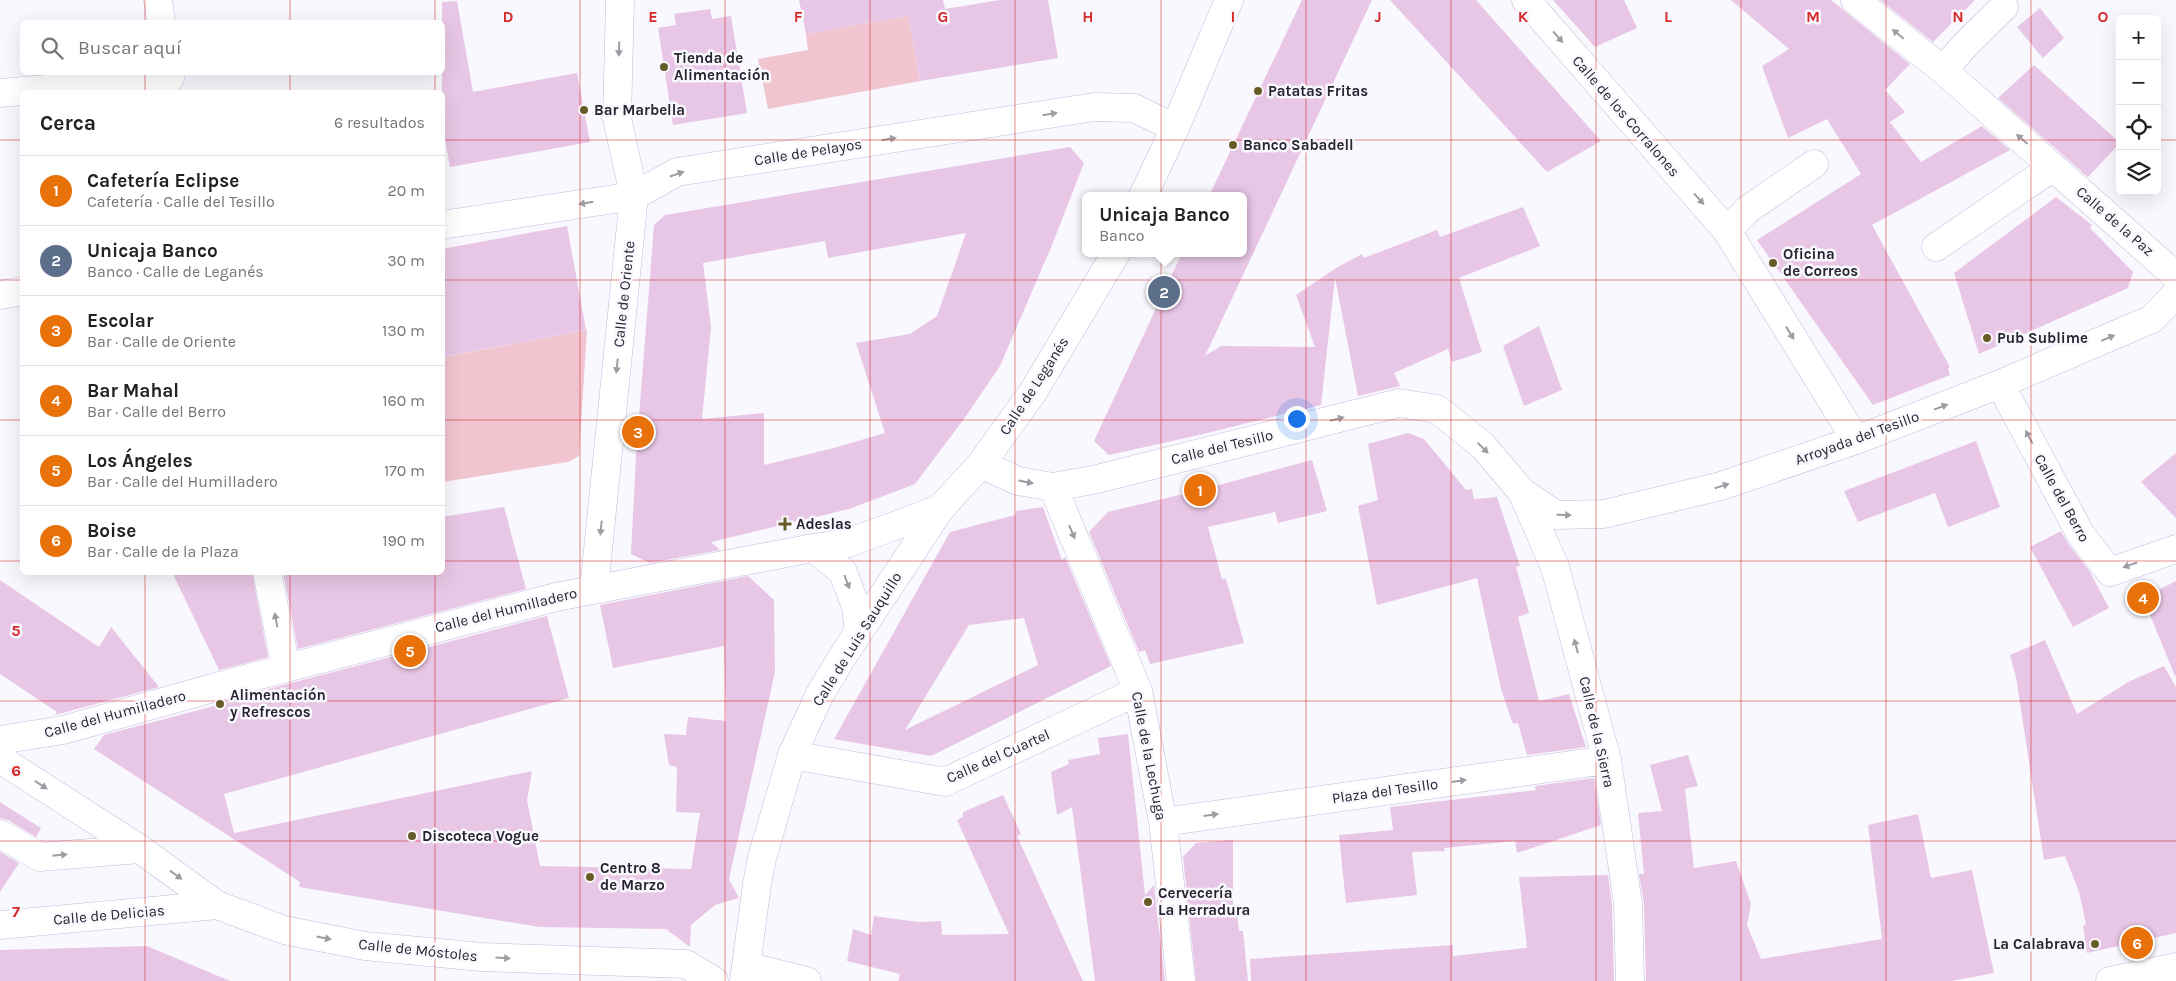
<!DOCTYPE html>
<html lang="es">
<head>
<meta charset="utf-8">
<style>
  :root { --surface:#fff; --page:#f6f6f6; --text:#222; --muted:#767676; --line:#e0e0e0; --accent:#d93025 }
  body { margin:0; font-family:Karla,sans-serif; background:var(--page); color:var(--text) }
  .controls { position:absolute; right:15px; top:15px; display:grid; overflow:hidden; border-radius:8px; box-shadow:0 5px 20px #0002 }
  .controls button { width:45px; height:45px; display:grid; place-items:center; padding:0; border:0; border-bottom:1px solid var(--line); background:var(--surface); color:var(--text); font:25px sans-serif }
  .you { position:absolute; left:1296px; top:418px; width:18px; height:18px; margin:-12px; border:4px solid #fff; border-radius:50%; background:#1a73e8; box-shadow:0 0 0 8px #1a73e833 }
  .badge { display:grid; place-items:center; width:32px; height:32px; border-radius:50%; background:var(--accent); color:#fff; font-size:16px; font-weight:700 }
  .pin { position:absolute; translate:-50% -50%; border:2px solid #fff; box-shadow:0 1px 5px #0006 }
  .popup { position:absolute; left:1082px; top:192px; width:165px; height:65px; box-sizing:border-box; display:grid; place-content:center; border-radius:8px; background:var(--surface); filter:drop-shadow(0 1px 4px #0005); font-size:16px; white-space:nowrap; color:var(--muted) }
  .popup b { font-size:19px; color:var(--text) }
  .popup::after { content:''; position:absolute; left:50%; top:100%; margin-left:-10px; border:10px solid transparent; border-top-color:var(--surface) }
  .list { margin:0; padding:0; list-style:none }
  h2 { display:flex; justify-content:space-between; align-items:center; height:65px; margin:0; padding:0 20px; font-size:21px }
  h2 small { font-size:16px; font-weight:400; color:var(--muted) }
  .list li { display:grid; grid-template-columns:32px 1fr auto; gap:15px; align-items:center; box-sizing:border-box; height:70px; padding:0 20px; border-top:1px solid var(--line) }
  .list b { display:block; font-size:19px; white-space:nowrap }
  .list p { margin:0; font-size:16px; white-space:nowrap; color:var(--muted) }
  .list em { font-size:16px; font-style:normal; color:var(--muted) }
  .icon { flex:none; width:28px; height:28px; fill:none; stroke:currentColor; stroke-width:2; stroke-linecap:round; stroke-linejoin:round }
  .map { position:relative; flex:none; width:2176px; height:981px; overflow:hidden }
  .search { position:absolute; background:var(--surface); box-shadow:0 5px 20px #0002; left:20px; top:20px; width:425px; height:55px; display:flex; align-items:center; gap:12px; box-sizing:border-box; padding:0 18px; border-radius:8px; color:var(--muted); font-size:19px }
  .panel { position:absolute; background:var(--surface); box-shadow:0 5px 20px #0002; left:20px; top:90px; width:425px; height:485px; border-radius:8px }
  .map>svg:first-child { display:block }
  .green { fill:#f0c5d0 }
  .building { fill:#e8c6e5; fill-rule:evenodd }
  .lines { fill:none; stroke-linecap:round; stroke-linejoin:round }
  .minor-casing { stroke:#c3badb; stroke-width:29 }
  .major-casing { stroke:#c3badb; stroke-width:29 }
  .minor { stroke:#fff; stroke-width:28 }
  .major { stroke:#fff; stroke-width:28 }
  .oneway { fill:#9e9ca2 }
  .grid { fill:none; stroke:#d62828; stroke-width:1; stroke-opacity:0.55 }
  .poi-dot { fill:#675c28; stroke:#f9f8fe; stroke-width:2 }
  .labels { text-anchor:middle; stroke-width:5; stroke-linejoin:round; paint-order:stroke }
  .poi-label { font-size:15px; font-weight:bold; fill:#272430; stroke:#f9f8fe; text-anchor:start }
  .street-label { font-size:15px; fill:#272430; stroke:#f9f8fe }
  .grid-label { font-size:16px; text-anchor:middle; font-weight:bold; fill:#d62828; stroke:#f9f8fe; stroke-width:5; stroke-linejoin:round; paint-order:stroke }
</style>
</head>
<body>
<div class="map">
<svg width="2176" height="981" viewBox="0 0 2176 981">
  <rect width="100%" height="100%" fill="#f9f8fe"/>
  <path class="green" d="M 908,16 L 920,81 L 768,109 L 758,59 L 808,50 L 806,34 Z
    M 587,330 L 579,456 L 568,462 L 443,482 L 443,357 Z"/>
  <path class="building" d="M 799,0 L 943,0 L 945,9 L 1000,0 L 1048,0 L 1058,58 L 920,81 L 908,16 L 806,34 Z
    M 1302,0 L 1372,0 L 1205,356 L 1221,346 L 1315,347 L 1296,295 L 1336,268 L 1362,254 L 1364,258 L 1437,230 L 1440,237 L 1523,207 L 1540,246 L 1459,278 L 1482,352 L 1452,362 L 1448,349 L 1394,373 L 1400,386 L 1358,396 L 1335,278 L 1321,405 L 1199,435 L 1109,455 L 1094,441 L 1182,253 L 1243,253 L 1243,196 L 1209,196 Z
    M 1390,0 L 1476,0 L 1601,141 L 1547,172 Z
    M 1553,0 L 1624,0 L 1637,28 L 1595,47 Z
    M 1731,0 L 1831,0 L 1910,64 L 1885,90 L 1905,112 L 1890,122 L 1921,162 L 1982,126 L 2010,150 L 1872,225 L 1950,367 L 1948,368 L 1950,375 L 1873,405 L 1757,240 L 1861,174 L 1827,119 L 1788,138 L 1762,66 L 1789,49 Z
    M 1880,0 L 1975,0 L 1933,42 Z
    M 457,1 L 473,92 L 577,73 L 590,142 L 450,167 L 442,123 L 442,2 Z
    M 2040,8 L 2064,38 L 2043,58 L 2017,27 Z
    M 710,9 L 712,19 L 731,16 L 747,113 L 673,125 L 658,28 L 676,25 L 674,14 Z
    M 2034,65 L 2120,143 L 2088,177 L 1998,98 Z
    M 1070,147 L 1084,163 L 1052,245 L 1000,366 L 964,419 L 915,484 L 849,509 L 711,542 L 720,550 L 650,563 L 631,554 L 636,455 L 654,225 L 665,215 ZM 966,233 L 937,316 L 910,334 L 856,343 L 885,433 L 834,448 L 764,465 L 764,413 L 702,419 L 711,327 L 703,263 L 825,241 L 828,258 Z
    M 2056,197 L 2092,225 L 2090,228 L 2133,272 L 2128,288 L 1979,354 L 1954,273 Z
    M 567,226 L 586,330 L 442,357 L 442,249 Z
    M 1539,326 L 1562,390 L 1524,406 L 1503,346 Z
    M 1408,433 L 1424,439 L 1466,490 L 1472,489 L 1474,499 L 1497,497 L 1520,566 L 1516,567 L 1529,613 L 1518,617 L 1539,701 L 1569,694 L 1586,747 L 1527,755 L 1518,723 L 1513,724 L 1501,689 L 1477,578 L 1377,605 L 1358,506 L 1378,500 L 1368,444 Z
    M 1976,441 L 2000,507 L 1948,527 L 1935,493 L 1858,522 L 1844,491 Z
    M 2176,453 L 2176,518 L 2141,482 Z
    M 1312,460 L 1327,511 L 1278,523 L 1275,512 L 1208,527 L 1222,579 L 1226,579 L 1244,643 L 1150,664 L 1145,650 L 1139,652 L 1089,532 L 1108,512 L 1200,490 Z
    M 504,507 L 526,589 L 298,649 L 283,572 L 442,572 L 442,517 Z
    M 1043,507 L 1062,560 L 1065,557 L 1111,666 L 931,756 L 834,739 L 950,532 L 1015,515 L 1016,511 ZM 1024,618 L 1038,665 L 905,730 L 969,625 Z
    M 2061,531 L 2069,545 L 2090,572 L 2109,608 L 2073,627 L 2030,547 Z
    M 172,572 L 252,572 L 268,657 L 219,670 Z
    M 748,576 L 774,600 L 775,672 L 729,879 L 739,898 L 715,905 L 691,925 L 690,947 L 666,929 L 539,927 L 299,887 L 300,882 L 94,749 L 104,735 L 233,701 L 232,699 L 249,694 L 547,616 L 569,698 L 224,794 L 234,833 L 532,771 L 527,800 L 540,866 L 691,869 L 700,813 L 676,812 L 677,767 L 669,765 L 664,734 L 686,735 L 688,717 L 726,721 L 724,646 L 613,668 L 600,605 Z
    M 0,580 L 99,647 L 111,627 L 159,687 L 55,715 L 57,712 L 0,674 Z
    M 2176,581 L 2176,676 L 2175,676 L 2143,598 Z
    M 2045,640 L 2077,714 L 2128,682 L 2164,666 L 2176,687 L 2176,933 L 2087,953 L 2083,926 L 2086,924 L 2079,892 L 2065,856 L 2044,860 L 2016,677 L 2010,655 Z
    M 1128,734 L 1145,895 L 1154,885 L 1165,981 L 1095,981 L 1072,807 L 1057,815 L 1051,772 L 1069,764 L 1068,760 L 1100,754 L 1098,738 Z
    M 1688,755 L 1698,786 L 1685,789 L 1694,868 L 1736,861 L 1751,904 L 1747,925 L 1761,959 L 1882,939 L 1868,825 L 1918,814 L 1931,878 L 1972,870 L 1994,973 L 1951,981 L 1646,981 L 1644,904 L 1639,874 L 1644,874 L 1638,813 L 1662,811 L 1650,765 Z
    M 1594,778 L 1601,825 L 1517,853 L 1515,841 L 1444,848 L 1445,851 L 1412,852 L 1417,895 L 1346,903 L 1339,835 L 1393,830 L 1390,807 L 1536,790 L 1535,786 Z
    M 1003,795 L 1021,834 L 1017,836 L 1083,981 L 898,981 L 900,974 L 847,961 L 853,929 L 871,935 L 874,916 L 918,922 L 941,921 L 942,935 L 1009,934 L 957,820 L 963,817 L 963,812 Z
    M 0,802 L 41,828 L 36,837 L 8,820 L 0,818 Z
    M 1233,840 L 1233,914 L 1237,914 L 1239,931 L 1243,931 L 1248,981 L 1196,981 L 1183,857 L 1196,843 Z
    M 0,852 L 19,863 L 0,892 Z
    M 1608,875 L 1612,905 L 1614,981 L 1251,981 L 1250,959 L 1453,945 L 1453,956 L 1527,948 L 1519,877 Z
    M 147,946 L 230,981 L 0,981 L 0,950 Z"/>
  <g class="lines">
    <g class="minor-casing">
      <path id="minor" d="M 158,0 L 161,22
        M 1526,0 L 1727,231 L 1856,440
        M 1855,0 L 1943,70 L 2176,276
        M 1943,70 L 1969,41 L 2004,7
        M 0,93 L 170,78
        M 442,225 L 634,196 L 677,172 L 1094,107 L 1134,108 L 1175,128
        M 1727,231 L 1747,210 L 1814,164
        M 1936,247 L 2053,167
        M 0,295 L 22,291
        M 2000,384 L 2081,535 L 2110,572 L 2176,549
        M 981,464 L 1018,481 L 1053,487 L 1093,480 L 1399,403 L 1437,409 L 1483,446 L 1522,492 L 1556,515 L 1604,514 L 1721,486 L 1856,440 L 2000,384 L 2152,319 L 2176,294
        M 1053,487 L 1138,691 L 1163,822 L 1181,981
        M 1522,492 L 1555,567 L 1607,760 L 1628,904 L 1630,981
        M 813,548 L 843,572 L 856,607 L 859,632
        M 267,572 L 286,668
        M 594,589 L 634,196 L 617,118 L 620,0
        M 0,740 L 63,730 L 245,679 L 556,597 L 813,548 L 848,543 L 940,509
        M 792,755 L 945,782 L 1138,691
        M 1163,822 L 1607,760
        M 0,834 L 40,857 L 140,849
        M 0,925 L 217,905
        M 746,966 L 807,981
        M 2110,981 L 2176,967"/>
    </g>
    <g class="major-casing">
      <path id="major" d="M 1143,196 L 1175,128 L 1229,0
        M 0,759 L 140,849 L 217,905 L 284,930 L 365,946 L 482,957 L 686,964 L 714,981
        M 744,981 L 757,884 L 762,858 L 792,755 L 819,696 L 841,659 L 940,509 L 981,464 L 1033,392 L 1116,253"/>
    </g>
    <use href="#minor" class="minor"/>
    <use href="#major" class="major"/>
  </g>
  <defs><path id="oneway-solid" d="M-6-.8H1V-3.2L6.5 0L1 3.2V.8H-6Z" transform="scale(1.25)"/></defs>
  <g class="oneway">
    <use href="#oneway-solid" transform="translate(1898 34) rotate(-141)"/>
    <use href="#oneway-solid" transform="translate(1558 37) rotate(49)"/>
    <use href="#oneway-solid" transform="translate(619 49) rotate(92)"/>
    <use href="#oneway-solid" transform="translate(1050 114) rotate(-9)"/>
    <use href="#oneway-solid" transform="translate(889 139) rotate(-9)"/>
    <use href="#oneway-solid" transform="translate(2022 139) rotate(-139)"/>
    <use href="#oneway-solid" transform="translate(677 174) rotate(-19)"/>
    <use href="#oneway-solid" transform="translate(1699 199) rotate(48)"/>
    <use href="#oneway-solid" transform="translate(586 203) rotate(171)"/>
    <use href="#oneway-solid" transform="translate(1790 333) rotate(58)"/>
    <use href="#oneway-solid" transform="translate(2108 338) rotate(-23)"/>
    <use href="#oneway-solid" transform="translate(617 366) rotate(96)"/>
    <use href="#oneway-solid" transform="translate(1941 407) rotate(-21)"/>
    <use href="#oneway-solid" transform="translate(1337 419) rotate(-14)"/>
    <use href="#oneway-solid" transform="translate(2029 437) rotate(-118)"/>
    <use href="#oneway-solid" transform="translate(1483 448) rotate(45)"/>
    <use href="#oneway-solid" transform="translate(1026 482) rotate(11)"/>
    <use href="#oneway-solid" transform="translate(1722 486) rotate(-17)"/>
    <use href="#oneway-solid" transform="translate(1564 515) rotate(1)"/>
    <use href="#oneway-solid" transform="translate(601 528) rotate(96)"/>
    <use href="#oneway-solid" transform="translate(1072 532) rotate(67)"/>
    <use href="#oneway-solid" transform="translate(2130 565) rotate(161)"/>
    <use href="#oneway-solid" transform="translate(847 582) rotate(69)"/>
    <use href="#oneway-solid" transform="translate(276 620) rotate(-101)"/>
    <use href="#oneway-solid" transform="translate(1576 646) rotate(-105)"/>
    <use href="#oneway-solid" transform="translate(1459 781) rotate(-8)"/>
    <use href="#oneway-solid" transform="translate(41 785) rotate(33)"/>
    <use href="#oneway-solid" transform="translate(1211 815) rotate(-8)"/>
    <use href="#oneway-solid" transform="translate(60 855) rotate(-6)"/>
    <use href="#oneway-solid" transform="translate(176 875) rotate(36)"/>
    <use href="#oneway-solid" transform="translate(324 938) rotate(11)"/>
    <use href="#oneway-solid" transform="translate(503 958) rotate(3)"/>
  </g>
  <path class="grid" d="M 145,0 L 145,22M 290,0 L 290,22M 435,0 L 435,22M 580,0 L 580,981M 725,0 L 725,981M 870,0 L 870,981M 1015,0 L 1015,981M 1161,0 L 1161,981M 1306,0 L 1306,981M 1451,0 L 1451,981M 1596,0 L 1596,981M 1741,0 L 1741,981M 1886,0 L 1886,981M 2031,0 L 2031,981M 145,72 L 145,92M 290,72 L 290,92M 435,72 L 435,92M 0,140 L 22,140M 442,140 L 2120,140M 2157,140 L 2176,140M 0,280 L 22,280M 442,280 L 2176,280M 0,420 L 22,420M 442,420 L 2176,420M 0,561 L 22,561M 442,561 L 2176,561M 145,572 L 145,981M 290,572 L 290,981M 435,572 L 435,981M 0,701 L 2176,701M 0,841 L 2176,841"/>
  <g class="poi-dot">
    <circle cx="664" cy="67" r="5"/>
    <circle cx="1258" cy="91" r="5"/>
    <circle cx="584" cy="110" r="5"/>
    <circle cx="1233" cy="145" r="5"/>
    <circle cx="1773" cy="263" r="5"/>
    <circle cx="1987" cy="338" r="5"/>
    <path d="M782.5 516.5h5v5h5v5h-5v5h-5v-5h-5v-5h5z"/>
    <circle cx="220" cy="704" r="5"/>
    <circle cx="412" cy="836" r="5"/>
    <circle cx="590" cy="877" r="5"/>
    <circle cx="1148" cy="902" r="5"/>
    <circle cx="2095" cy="944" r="5"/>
  </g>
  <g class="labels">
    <g class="poi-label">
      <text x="674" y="63">Tienda de<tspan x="674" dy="17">Alimentación</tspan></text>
      <text x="1268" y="96">Patatas Fritas</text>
      <text x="594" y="115">Bar Marbella</text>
      <text x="1243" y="150">Banco Sabadell</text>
      <text x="1783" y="259">Oficina<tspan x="1783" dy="17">de Correos</tspan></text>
      <text x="1997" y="343">Pub Sublime</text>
      <text x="796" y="529">Adeslas</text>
      <text x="230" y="700">Alimentación<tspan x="230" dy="17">y Refrescos</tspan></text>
      <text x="422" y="841">Discoteca Vogue</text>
      <text x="600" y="873">Centro 8<tspan x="600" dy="17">de Marzo</tspan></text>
      <text x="1158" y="898">Cervecería<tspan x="1158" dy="17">La Herradura</tspan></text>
      <text x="2085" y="949" text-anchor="end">La Calabrava</text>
    </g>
    <g class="street-label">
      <text transform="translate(1626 116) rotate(49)" y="5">Calle de los Corralones</text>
      <text transform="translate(808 152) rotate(-9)" y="5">Calle de Pelayos</text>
      <text transform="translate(2115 221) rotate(41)" y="5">Calle de la Paz</text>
      <text transform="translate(624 294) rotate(-84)" y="5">Calle de Oriente</text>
      <text transform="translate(1034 386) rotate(-57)" y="5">Calle de Leganés</text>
      <text transform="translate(1857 438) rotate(-20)" y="5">Arroyada del Tesillo</text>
      <text transform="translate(1222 447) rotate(-14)" y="5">Calle del Tesillo</text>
      <text transform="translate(2062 498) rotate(61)" y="5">Calle del Berro</text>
      <text transform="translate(506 610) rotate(-14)" y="5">Calle del Humilladero</text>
      <text transform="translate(857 639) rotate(-58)" y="5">Calle de Luis Sauquillo</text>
      <text transform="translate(115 714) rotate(-15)" y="5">Calle del Humilladero</text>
      <text transform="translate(1597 732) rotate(77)" y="5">Calle de la Sierra</text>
      <text transform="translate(998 756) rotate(-24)" y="5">Calle del Cuartel</text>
      <text transform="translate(1149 756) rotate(79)" y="5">Calle de la Lechuga</text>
      <text transform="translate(1385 791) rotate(-8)" y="5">Plaza del Tesillo</text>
      <text transform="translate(109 915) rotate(-5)" y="5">Calle de Delicias</text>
      <text transform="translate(418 950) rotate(6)" y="5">Calle de Móstoles</text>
    </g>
  </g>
  <g class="grid-label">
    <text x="508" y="22">D</text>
    <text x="653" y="22">E</text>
    <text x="798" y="22">F</text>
    <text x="943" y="22">G</text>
    <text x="1088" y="22">H</text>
    <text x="1233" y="22">I</text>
    <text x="1378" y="22">J</text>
    <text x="1523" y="22">K</text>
    <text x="1668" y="22">L</text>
    <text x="1813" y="22">M</text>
    <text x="1958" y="22">N</text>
    <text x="2103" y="22">O</text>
    <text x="16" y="636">5</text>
    <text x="16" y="776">6</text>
    <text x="16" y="917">7</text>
  </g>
</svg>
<div class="controls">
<button>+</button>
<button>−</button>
<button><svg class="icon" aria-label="locate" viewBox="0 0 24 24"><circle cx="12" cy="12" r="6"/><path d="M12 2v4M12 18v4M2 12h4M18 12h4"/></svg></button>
<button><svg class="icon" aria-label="layers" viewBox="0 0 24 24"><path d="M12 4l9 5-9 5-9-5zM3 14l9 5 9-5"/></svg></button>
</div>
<div class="you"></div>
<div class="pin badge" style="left:1200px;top:490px;background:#e8710a">1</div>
<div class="pin badge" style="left:1164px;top:292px;background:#5c6f8a">2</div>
<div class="popup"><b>Unicaja Banco</b>Banco</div>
<div class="pin badge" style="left:638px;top:432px;background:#e8710a">3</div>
<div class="pin badge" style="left:2143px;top:598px;background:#e8710a">4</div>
<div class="pin badge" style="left:410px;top:651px;background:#e8710a">5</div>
<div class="pin badge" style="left:2137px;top:943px;background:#e8710a">6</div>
<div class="search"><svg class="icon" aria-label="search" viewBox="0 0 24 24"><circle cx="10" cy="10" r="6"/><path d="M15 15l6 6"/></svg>Buscar aquí</div>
<section class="panel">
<h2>Cerca<small>6 resultados</small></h2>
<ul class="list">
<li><span class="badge" style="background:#e8710a">1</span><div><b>Cafetería Eclipse</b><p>Cafetería · Calle del Tesillo</p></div><em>20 m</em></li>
<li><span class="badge" style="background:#5c6f8a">2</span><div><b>Unicaja Banco</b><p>Banco · Calle de Leganés</p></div><em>30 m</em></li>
<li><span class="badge" style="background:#e8710a">3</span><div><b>Escolar</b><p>Bar · Calle de Oriente</p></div><em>130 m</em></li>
<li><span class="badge" style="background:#e8710a">4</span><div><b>Bar Mahal</b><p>Bar · Calle del Berro</p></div><em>160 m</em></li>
<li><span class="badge" style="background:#e8710a">5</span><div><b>Los Ángeles</b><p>Bar · Calle del Humilladero</p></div><em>170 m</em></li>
<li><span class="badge" style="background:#e8710a">6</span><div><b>Boise</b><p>Bar · Calle de la Plaza</p></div><em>190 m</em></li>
</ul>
</section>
</div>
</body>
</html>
